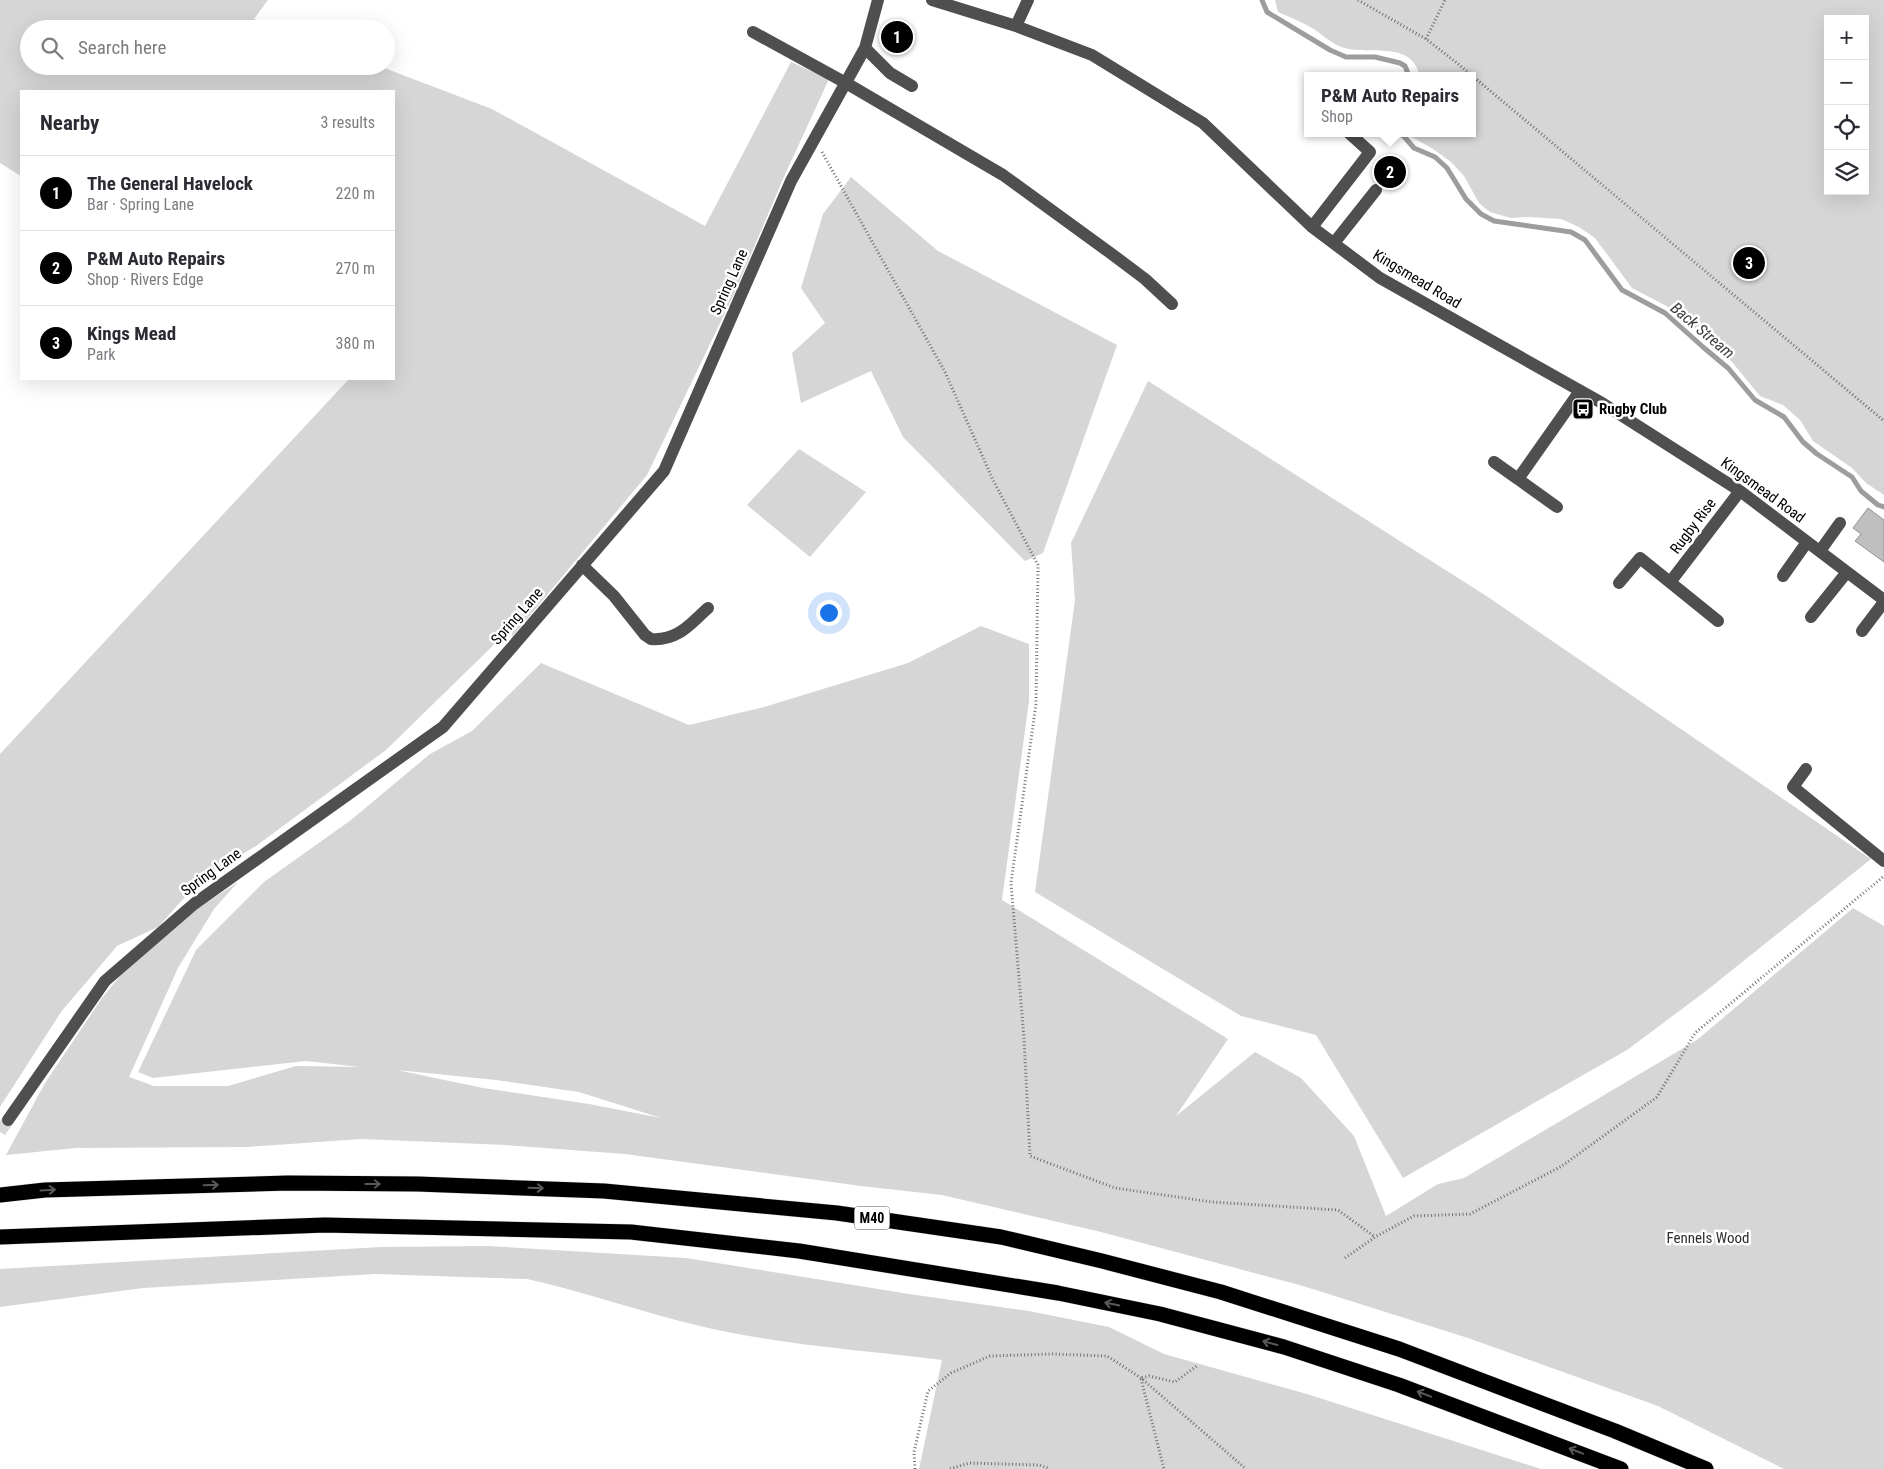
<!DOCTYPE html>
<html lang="en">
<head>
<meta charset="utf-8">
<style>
  :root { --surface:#fff; --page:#f2f2f3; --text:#2b2b33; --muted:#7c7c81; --line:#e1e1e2; --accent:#000 }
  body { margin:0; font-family:"Roboto Condensed",sans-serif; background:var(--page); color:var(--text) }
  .controls { position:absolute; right:15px; top:15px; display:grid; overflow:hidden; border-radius:0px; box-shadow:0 5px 20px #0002 }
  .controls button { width:45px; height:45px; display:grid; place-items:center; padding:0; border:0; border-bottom:1px solid var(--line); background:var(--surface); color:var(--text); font:25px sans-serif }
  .you { position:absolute; left:828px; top:612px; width:18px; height:18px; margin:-12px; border:4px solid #fff; border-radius:50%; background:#1a73e8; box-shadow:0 0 0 8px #1a73e833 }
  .badge { display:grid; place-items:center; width:32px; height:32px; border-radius:50%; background:var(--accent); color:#fff; font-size:16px; font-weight:700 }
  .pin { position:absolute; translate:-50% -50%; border:2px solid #fff; box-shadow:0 1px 5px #0006 }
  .popup { position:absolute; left:1304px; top:72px; width:172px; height:65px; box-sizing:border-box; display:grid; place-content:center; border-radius:0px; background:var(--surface); filter:drop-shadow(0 1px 4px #0005); font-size:16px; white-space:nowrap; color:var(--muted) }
  .popup b { font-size:19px; color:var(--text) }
  .popup::after { content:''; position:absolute; left:50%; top:100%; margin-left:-10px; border:10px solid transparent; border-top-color:var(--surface) }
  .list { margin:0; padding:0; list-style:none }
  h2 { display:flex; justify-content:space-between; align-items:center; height:65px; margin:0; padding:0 20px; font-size:21px }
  h2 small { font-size:16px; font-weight:400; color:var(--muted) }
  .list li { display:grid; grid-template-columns:32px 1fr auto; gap:15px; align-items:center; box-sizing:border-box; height:75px; padding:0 20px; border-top:1px solid var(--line) }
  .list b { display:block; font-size:19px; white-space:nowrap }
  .list p { margin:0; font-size:16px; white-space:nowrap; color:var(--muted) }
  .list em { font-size:16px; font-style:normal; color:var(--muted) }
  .icon { flex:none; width:28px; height:28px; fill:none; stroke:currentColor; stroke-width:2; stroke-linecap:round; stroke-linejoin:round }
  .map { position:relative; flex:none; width:1884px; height:1469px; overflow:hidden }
  .search { position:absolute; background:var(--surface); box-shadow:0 5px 20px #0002; left:20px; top:20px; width:375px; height:55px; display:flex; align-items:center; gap:12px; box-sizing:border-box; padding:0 18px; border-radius:28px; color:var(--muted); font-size:19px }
  .panel { position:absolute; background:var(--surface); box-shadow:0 5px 20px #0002; left:20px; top:90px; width:375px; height:290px; border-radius:0px }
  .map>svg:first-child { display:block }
  .green { fill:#d6d6d6; fill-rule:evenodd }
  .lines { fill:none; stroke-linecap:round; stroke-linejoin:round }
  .stream { stroke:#9d9d9d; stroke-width:5 }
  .building { fill:#bfbfbf; stroke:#939393 }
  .minor-tunnel { stroke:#d9d9d9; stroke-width:12; stroke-dasharray:12 6; stroke-linecap:butt }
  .highway-casing { stroke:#dbdbdb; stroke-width:16 }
  .path { stroke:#717171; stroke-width:3; stroke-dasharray:1 2.5; stroke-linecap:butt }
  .minor { stroke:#4f4f4f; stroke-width:12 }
  .highway { stroke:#000; stroke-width:15 }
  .oneway { stroke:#595959 }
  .labels { text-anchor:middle; stroke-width:5; stroke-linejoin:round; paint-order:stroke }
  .shield { fill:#fff; stroke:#4c4c4c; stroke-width:1 }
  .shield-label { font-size:14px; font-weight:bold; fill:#000 }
  .street-label { font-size:15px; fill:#000; stroke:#fff }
  .poi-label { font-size:15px; font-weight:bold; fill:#000; stroke:#fff; text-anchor:start }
  .park-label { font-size:15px; fill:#2d2d2d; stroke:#fff }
  .water-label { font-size:16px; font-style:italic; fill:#3e3e3e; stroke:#fff }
</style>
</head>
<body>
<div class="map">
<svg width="1884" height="1469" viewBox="0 0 1884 1469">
  <rect width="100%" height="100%" fill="#fff"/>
  <path class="green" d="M 0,0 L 268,0 L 254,19 L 279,29 L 29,29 L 29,66 L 379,66 L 492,109 L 705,226 L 791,62 L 829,79 L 783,179 L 735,292 L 647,475 L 512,637 L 513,626 L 386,750 L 256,846 L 202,878 L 158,927 L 117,946 L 61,1012 L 0,1107 L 0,754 L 349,379 L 394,379 L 394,91 L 21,91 L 21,176 L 0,163 Z
    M 1275,0 L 1884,0 L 1884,495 L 1866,483 L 1852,468 L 1813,441 L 1800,420 L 1783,405 L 1760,396 L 1732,362 L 1674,310 L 1632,288 L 1595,238 L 1579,227 L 1561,219 L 1528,217 L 1511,218 L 1490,212 L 1479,203 L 1464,176 L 1451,162 L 1433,149 L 1407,134 L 1472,133 L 1472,76 L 1420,76 C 1410,37 1366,58 1339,46 C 1329,42 1320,32 1310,27 C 1300,21 1289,17 1278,12 ZM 1828,19 L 1865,19 L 1865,191 L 1828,191 Z
    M 851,177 L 938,251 L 1117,345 L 1043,553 L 1025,561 L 903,437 L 871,371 L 801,403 L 792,353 L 825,323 L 801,288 L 823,214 Z
    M 1148,381 L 1488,597 L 1871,859 L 1706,991 L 1627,1050 L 1403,1178 L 1316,1035 L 1241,1016 L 1035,892 L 1075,600 L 1071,543 Z
    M 799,449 L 866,492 L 810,557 L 747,505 Z
    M 981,626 L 1029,644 L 1029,701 L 1002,900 L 1228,1039 L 1176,1116 L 1255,1052 L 1301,1078 L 1354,1136 L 1386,1216 L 1438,1184 L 1464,1178 L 1697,1040 L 1853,908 L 1884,926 L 1884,1469 L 1784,1469 L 1658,1406 L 1468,1338 L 1303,1286 L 1101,1232 L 942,1195 L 861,1186 L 625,1154 L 506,1145 L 361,1139 L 246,1147 L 76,1148 L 6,1155 L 45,1083 L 102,998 L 120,976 L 191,913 L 238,882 L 214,909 L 178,968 L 129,1077 L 154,1086 L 228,1086 L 296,1066 L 360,1067 L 306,1061 L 153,1078 L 138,1072 L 196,950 L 264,882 L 351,820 L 430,754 L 472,731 L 541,663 L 689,725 L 764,707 L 908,663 ZM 397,1070 L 496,1080 L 579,1092 L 661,1118 L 589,1104 L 483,1088 Z
    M 488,1246 L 686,1258 L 909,1294 L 1029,1311 L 1109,1327 L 1164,1354 L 1307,1394 L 1541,1469 L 919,1469 L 942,1360 C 862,1350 782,1345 704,1327 C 644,1313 586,1292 527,1279 L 375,1274 L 143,1288 L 0,1307 L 0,1269 L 381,1247 Z"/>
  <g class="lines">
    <path class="stream" d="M 1262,0 L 1267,12 L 1330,50 L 1346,57 L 1375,57 L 1400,63 L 1405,66 L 1409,76
      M 1401,133 L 1414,148 L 1435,157 L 1447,168 L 1466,199 L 1481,214 L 1494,221 L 1571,232 L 1585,240 L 1622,290 L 1665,313 L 1703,347 L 1728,368 L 1755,400 L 1784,417 L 1803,442 L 1817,454 L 1852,477 L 1861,491 L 1878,505 L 1884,507"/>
  </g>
  <path class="building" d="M 1868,508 L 1884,520 L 1884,562 L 1855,541 L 1861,534 L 1853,528 Z"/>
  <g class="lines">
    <path class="minor-tunnel" d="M 0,1132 L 8,1120"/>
    <g class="highway-casing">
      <path id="highway" d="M 0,1195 L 45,1190 L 288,1183 L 418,1184 L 604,1191 L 837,1213 L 1001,1237 L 1102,1261 L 1221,1292 L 1399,1349 L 1615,1431 L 1706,1469
        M 0,1237 L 325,1225 L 631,1232 L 799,1251 L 1058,1293 L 1160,1314 L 1284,1347 L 1399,1385 L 1621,1469"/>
    </g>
    <path class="path" d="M 1358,0 L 1426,39 L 1457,63 L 1884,421
      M 1426,39 L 1445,0
      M 822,152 L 945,372 L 993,480 L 1038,565 L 1036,704 L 1011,883 L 1024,1038 L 1030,1156 L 1115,1188 L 1212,1202 L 1338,1210 L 1375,1237
      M 1345,1258 L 1375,1237 L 1414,1216 L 1470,1214 L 1562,1166 L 1657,1097 L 1695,1033 L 1884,876
      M 1142,1378 L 1149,1376 L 1175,1382 L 1198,1365
      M 1141,1379 L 1164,1469
      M 915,1469 L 914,1452 L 928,1391 L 951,1373 L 990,1356 L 1053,1354 L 1107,1356 L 1141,1378 L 1246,1469
      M 950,1469 L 969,1463 L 1039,1465 L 1050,1469"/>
    <path class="minor" d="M 932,0 L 1016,26 L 1092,55 L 1203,123 L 1312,227 L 1380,278 L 1602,403 L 1740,491 L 1884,600
      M 1016,26 L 1028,0
      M 753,32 L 846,83 L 1003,175 L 1109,252 L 1145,279 L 1172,304
      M 865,48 L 890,73 L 912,86
      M 1312,227 L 1370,152 L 1349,133
      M 1334,243 L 1376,190
      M 1494,462 L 1518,479
      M 1557,507 L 1518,479 L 1580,391
      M 1820,551 L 1840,523
      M 582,565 L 614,596 L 645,635 L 651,639 C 678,641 690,624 708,608
      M 1783,576 L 1807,542
      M 1671,581 L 1740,491
      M 1619,583 L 1640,558 L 1718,621
      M 1811,617 L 1847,572
      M 1862,631 L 1884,602
      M 1806,769 L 1793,787 L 1884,861
      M 8,1120 L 105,981 L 194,904 L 443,727 L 664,471 L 791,181 L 865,48 L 878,0"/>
    <use href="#highway" class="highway"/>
  </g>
  <defs><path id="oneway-shaft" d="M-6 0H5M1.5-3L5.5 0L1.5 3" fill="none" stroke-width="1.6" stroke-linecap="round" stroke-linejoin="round" transform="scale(1.25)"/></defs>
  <g class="oneway">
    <use href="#oneway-shaft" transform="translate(373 1184)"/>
    <use href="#oneway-shaft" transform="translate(211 1185) rotate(-2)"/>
    <use href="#oneway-shaft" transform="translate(536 1188) rotate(2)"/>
    <use href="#oneway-shaft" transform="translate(48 1190) rotate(-3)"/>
    <use href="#oneway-shaft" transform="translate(1112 1304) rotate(-168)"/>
    <use href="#oneway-shaft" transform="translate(1270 1343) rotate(-165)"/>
    <use href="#oneway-shaft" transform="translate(1424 1394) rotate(-159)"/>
    <use href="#oneway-shaft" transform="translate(1576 1451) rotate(-159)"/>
  </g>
  <defs>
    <g id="bus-square" transform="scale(1.125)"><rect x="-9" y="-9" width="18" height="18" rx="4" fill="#000" stroke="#fff"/><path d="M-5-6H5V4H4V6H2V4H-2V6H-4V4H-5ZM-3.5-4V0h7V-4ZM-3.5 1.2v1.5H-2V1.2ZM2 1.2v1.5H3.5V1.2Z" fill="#fff"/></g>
  </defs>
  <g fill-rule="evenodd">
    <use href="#bus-square" x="1583" y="409"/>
  </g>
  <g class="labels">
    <rect class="shield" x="854.5" y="1206.5" width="35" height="23" rx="4"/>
    <g class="shield-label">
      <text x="872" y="1223">M40</text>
    </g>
    <g class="street-label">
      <text transform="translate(1417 279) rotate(31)" y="5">Kingsmead Road</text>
      <text transform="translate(729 282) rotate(-66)" y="5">Spring Lane</text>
      <text transform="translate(1763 490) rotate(36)" y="5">Kingsmead Road</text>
      <text transform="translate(1693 526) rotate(-53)" y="5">Rugby Rise</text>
      <text transform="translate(517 616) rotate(-49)" y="5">Spring Lane</text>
      <text transform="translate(211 872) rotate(-36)" y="5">Spring Lane</text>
    </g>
    <g class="poi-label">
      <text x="1599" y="414">Rugby Club</text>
    </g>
    <g class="park-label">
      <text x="1708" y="1243">Fennels Wood</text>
    </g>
    <g class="water-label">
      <text transform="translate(1703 330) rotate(40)" y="6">Back Stream</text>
    </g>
  </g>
</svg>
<div class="controls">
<button>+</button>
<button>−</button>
<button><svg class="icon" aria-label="locate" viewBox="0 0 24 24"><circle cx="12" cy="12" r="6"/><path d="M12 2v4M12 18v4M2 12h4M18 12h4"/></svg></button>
<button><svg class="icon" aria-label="layers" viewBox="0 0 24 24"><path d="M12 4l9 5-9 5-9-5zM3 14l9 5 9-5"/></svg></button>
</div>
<div class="you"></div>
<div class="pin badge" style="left:897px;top:37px">1</div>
<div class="pin badge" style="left:1390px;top:172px">2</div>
<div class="popup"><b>P&amp;M Auto Repairs</b>Shop</div>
<div class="pin badge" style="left:1749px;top:263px">3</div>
<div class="search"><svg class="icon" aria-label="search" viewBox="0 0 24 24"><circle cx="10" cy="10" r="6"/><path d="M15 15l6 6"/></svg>Search here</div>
<section class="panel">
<h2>Nearby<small>3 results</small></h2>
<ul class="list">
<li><span class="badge">1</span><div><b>The General Havelock</b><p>Bar · Spring Lane</p></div><em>220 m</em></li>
<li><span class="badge">2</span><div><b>P&amp;M Auto Repairs</b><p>Shop · Rivers Edge</p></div><em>270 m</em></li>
<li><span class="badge">3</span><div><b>Kings Mead</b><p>Park</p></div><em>380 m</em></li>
</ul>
</section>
</div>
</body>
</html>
